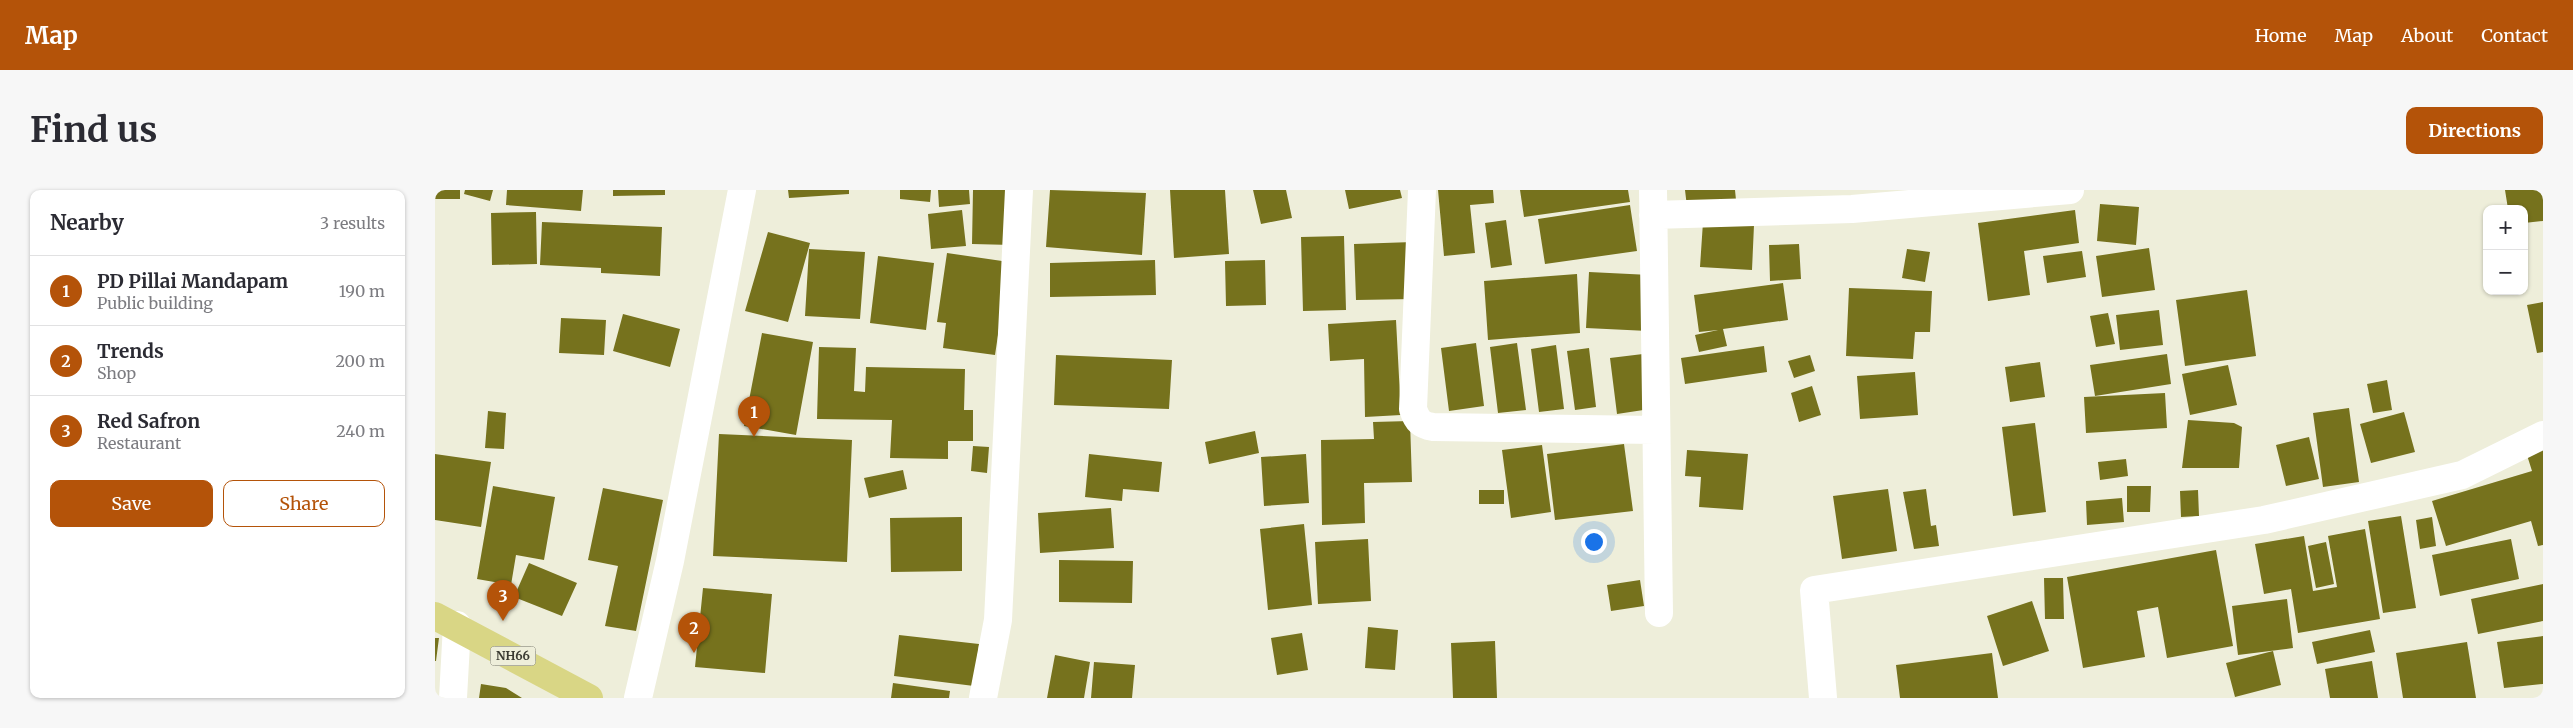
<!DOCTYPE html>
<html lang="en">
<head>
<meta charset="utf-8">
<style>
  :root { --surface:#fff; --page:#f7f7f7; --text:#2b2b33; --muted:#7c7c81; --line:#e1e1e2; --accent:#b45309 }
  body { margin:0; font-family:Merriweather,serif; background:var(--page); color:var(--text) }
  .controls { position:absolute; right:15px; top:15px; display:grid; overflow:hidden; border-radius:10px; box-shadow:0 1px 4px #0004 }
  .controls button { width:45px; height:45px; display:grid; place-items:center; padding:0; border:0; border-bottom:1px solid var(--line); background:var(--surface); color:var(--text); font:25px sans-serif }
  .you { position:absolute; left:1158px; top:351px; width:18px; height:18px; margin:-12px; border:4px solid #fff; border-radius:50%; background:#1a73e8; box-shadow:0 0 0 8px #1a73e833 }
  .badge { display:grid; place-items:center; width:32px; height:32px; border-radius:50%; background:var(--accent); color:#fff; font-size:16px; font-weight:700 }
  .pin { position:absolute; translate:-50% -41px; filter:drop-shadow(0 1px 2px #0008) }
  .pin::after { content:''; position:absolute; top:26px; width:18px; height:15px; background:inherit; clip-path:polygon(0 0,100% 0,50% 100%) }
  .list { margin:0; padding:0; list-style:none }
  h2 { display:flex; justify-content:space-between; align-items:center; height:65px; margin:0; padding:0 20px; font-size:21px }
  h2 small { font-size:16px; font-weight:400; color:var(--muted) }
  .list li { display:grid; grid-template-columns:32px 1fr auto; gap:15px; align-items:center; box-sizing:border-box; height:70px; padding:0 20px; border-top:1px solid var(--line) }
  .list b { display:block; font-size:19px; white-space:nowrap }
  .list p { margin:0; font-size:16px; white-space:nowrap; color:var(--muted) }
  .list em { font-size:16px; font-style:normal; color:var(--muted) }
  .actions { display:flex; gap:10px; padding:15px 20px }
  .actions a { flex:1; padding:11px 0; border:1px solid var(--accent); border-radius:10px; text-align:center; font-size:18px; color:var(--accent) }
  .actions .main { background:var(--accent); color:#fff }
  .map { position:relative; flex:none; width:2108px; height:508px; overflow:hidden; border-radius:10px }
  header { display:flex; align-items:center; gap:30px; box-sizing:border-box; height:70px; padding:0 25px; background:var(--accent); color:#fff }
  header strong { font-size:24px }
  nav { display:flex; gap:28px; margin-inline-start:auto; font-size:18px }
  .intro { display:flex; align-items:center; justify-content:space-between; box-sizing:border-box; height:120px; padding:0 30px }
  h1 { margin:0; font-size:35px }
  .button { padding:12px 22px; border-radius:10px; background:var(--accent); color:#fff; font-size:18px; font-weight:700 }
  main { display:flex; gap:30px; padding:0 30px }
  aside { flex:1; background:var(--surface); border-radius:10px; box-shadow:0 1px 4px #0004 }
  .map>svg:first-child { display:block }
  .building { fill:#76721d }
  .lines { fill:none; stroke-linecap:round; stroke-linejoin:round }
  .minor { stroke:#fff; stroke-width:28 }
  .highway { stroke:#d9d685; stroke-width:28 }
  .labels { text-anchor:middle; stroke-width:5; stroke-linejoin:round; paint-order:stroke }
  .shield { fill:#eeeeda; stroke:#6f6f64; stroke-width:1 }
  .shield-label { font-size:12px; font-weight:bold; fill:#393931 }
</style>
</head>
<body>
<header>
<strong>Map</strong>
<nav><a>Home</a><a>Map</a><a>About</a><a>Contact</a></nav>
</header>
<div class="intro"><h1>Find us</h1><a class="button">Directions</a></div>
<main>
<aside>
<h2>Nearby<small>3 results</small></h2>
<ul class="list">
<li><span class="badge">1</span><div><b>PD Pillai Mandapam</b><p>Public building</p></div><em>190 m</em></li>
<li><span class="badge">2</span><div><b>Trends</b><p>Shop</p></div><em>200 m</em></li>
<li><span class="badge">3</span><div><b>Red Safron</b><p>Restaurant</p></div><em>240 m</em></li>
</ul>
<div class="actions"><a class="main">Save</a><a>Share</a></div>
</aside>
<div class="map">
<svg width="2108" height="508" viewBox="0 0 2108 508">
  <rect width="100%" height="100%" fill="#eeeeda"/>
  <path class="building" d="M 0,0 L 25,0 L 25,9 L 0,9 Z
    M 30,0 L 58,0 L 55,11 L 29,4 Z
    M 72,0 L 148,0 L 146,21 L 71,15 Z
    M 178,0 L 230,0 L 230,5 L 178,6 Z
    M 353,0 L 414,0 L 414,4 L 354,8 Z
    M 465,0 L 496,0 L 495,12 L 465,9 Z
    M 503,0 L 534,0 L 535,14 L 504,17 Z
    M 538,0 L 579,0 L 577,55 L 537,54 Z
    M 615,0 L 711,3 L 707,65 L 611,57 Z
    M 735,0 L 790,0 L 794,64 L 739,68 Z
    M 818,0 L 851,0 L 857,28 L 826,34 Z
    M 910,0 L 965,0 L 967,8 L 914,19 Z
    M 1003,0 L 1058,0 L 1059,13 L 1035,15 L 1040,63 L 1009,66 Z
    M 1085,0 L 1193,0 L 1195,12 L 1089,27 Z
    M 1250,0 L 1300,0 L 1301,10 L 1252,17 Z
    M 2070,0 L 2108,0 L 2108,31 L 2089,33 L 2089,19 L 2073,19 Z
    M 1665,14 L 1704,17 L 1701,55 L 1662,51 Z
    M 1195,15 L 1202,61 L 1110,74 L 1103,29 Z
    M 527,20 L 531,56 L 496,59 L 493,24 Z
    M 1640,20 L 1644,53 L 1589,61 L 1595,105 L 1553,111 L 1543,33 Z
    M 101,22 L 102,74 L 57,75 L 56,23 Z
    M 1071,30 L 1077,75 L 1056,78 L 1050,33 Z
    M 107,32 L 227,37 L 225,86 L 166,83 L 166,78 L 105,75 Z
    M 1268,32 L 1319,35 L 1317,80 L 1265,77 Z
    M 333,42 L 375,53 L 353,132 L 310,121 Z
    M 909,46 L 911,120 L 868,121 L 866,47 Z
    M 978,52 L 979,109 L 921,110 L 919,54 Z
    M 1364,54 L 1366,89 L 1335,91 L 1334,55 Z
    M 1714,58 L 1720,100 L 1667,107 L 1661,66 Z
    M 374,59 L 430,62 L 425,129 L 370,126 Z
    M 1472,59 L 1495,62 L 1490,92 L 1467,88 Z
    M 1647,61 L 1651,87 L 1612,93 L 1608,66 Z
    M 512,63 L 574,72 L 560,165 L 508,158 L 511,133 L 502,132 Z
    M 443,66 L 499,73 L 491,140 L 435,133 Z
    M 720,70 L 721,105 L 615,107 L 615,73 Z
    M 830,70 L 831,115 L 791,116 L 790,71 Z
    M 1154,82 L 1215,85 L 1213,141 L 1151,138 Z
    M 1142,84 L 1145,143 L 1053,150 L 1049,91 Z
    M 1348,93 L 1353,130 L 1288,139 L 1292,156 L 1264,162 L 1260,145 L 1283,140 L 1264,142 L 1259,105 Z
    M 1414,98 L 1497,101 L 1495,142 L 1480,142 L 1478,169 L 1411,166 Z
    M 1812,100 L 1821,166 L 1750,176 L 1741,110 Z
    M 2108,112 L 2108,162 L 2102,163 L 2092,115 Z
    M 1724,120 L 1728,155 L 1685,160 L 1681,125 Z
    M 1673,123 L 1680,154 L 1661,157 L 1655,126 Z
    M 188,124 L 245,139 L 235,177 L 178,161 Z
    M 126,128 L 171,130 L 169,165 L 124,163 Z
    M 961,130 L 966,225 L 930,227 L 929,169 L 895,171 L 893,134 Z
    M 327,143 L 378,152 L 361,245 L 309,236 Z
    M 1041,153 L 1049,216 L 1014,221 L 1006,158 Z
    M 1082,153 L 1091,220 L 1063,223 L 1055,157 Z
    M 1121,155 L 1129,219 L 1104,222 L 1096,159 Z
    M 1329,156 L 1332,182 L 1250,194 L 1246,168 Z
    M 384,157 L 421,158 L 419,201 L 430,202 L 431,177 L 530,179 L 529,220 L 538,220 L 538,251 L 513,251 L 513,269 L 455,268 L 457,230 L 382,229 Z
    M 1154,158 L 1161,217 L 1140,220 L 1132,161 Z
    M 1208,164 L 1215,219 L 1182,224 L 1175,168 Z
    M 1732,164 L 1736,194 L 1660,206 L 1655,175 Z
    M 621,165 L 737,170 L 734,219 L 619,215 Z
    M 1375,165 L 1380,181 L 1359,188 L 1353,171 Z
    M 1605,172 L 1610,207 L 1575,212 L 1570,177 Z
    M 1793,175 L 1802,215 L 1755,225 L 1747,184 Z
    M 1480,182 L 1483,225 L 1425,229 L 1422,186 Z
    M 1952,190 L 1957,220 L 1938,223 L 1932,194 Z
    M 1377,196 L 1386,225 L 1364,232 L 1356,203 Z
    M 1730,203 L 1732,238 L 1651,243 L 1649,207 Z
    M 1914,218 L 1924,292 L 1888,297 L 1878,223 Z
    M 53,221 L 71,223 L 69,259 L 50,258 Z
    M 1969,222 L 1980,262 L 1936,273 L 1925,234 Z
    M 1753,230 L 1799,233 L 1807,237 L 1804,278 L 1747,278 Z
    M 975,231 L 977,292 L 929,293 L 930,333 L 887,335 L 886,250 L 939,249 L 938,232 Z
    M 1600,233 L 1611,322 L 1578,326 L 1567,237 Z
    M 820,241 L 824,263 L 774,274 L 770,252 Z
    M 284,244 L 417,250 L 412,372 L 278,366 Z
    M 1874,247 L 1884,289 L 1851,296 L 1841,255 Z
    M 1189,254 L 1198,321 L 1120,330 L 1112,264 Z
    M 1107,255 L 1116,322 L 1076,328 L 1067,260 Z
    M 538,256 L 554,257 L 552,283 L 536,281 Z
    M 2108,257 L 2108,355 L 2103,356 L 2096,331 L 2011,356 L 1997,311 L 2097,281 L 2091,262 Z
    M 1252,260 L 1313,264 L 1308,320 L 1264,317 L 1266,287 L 1250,286 Z
    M 0,264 L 56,272 L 46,337 L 0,330 Z
    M 654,264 L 727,272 L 724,302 L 688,299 L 687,311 L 650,307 Z
    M 871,264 L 874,313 L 829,316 L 826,267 Z
    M 1691,269 L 1693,286 L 1665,290 L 1663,272 Z
    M 468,280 L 472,299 L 434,308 L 429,288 Z
    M 58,296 L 120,307 L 109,370 L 81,365 L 76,395 L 42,389 Z
    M 1692,296 L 1716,296 L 1715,322 L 1692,322 Z
    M 168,298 L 228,310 L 201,441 L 170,436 L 183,376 L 153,370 Z
    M 1453,299 L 1462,361 L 1407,369 L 1398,306 Z
    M 1491,299 L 1496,336 L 1501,335 L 1504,356 L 1479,359 L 1468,302 Z
    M 1044,300 L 1069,300 L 1069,314 L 1044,314 Z
    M 1763,300 L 1764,326 L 1746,327 L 1745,301 Z
    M 1687,308 L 1689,332 L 1652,335 L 1651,311 Z
    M 676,318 L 679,358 L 605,363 L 603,323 Z
    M 1966,326 L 1981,418 L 1948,423 L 1933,331 Z
    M 527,327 L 527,381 L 456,382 L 455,328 Z
    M 1997,327 L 2001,356 L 1985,359 L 1981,330 Z
    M 869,334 L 877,415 L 833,420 L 825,339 Z
    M 1930,339 L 1945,429 L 1863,443 L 1856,399 L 1829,404 L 1820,354 L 1869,346 L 1878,401 L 1902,397 L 1893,346 Z
    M 933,349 L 936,411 L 883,414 L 880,352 Z
    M 2076,349 L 2084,389 L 2005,406 L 1997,365 Z
    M 1891,352 L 1899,394 L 1881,398 L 1873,356 Z
    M 1781,360 L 1798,456 L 1732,468 L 1723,417 L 1702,421 L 1710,467 L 1648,478 L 1632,387 Z
    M 624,370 L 698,371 L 697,413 L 624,412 Z
    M 94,373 L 142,393 L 127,426 L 79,407 Z
    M 1609,388 L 1628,388 L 1629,429 L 1610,429 Z
    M 1205,390 L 1209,416 L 1176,421 L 1172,395 Z
    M 2108,394 L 2108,431 L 2043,444 L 2036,409 Z
    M 268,398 L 337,404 L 330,483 L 260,477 Z
    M 1852,409 L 1858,458 L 1803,465 L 1797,416 Z
    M 1597,411 L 1614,461 L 1568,476 L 1552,426 Z
    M 933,437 L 963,440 L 960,480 L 930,478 Z
    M 1935,440 L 1940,462 L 1882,474 L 1877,452 Z
    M 867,443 L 873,480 L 842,485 L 836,448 Z
    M 464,445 L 544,454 L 539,496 L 459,486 Z
    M 2108,446 L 2108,494 L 2069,498 L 2062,452 Z
    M 0,448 L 4,448 L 1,471 L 0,471 Z
    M 1060,451 L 1062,508 L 1018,508 L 1016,453 Z
    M 2032,452 L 2041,508 L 1968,508 L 1961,463 Z
    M 1838,461 L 1846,495 L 1800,507 L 1791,473 Z
    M 1557,463 L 1563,508 L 1465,508 L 1461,475 Z
    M 620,465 L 655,472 L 649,508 L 612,508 Z
    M 1937,471 L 1943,508 L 1895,508 L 1890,479 Z
    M 659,472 L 700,475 L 697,508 L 656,508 Z
    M 458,493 L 515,501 L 514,508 L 456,508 Z
    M 46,494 L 71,498 L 87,508 L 44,508 Z"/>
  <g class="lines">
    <path class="minor" d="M 987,0 L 978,219 C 982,231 986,235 998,237 L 1221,240
      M 1218,0 L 1224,423
      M 1218,25 L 1417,19 L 1635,0
      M 18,508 L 22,435
      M 203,508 L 235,371 L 307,0
      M 548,508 L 563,430 L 584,0
      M 1388,508 L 1379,400 L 1829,330 L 2027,285 L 2108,245"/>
    <path class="highway" d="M 0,426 L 154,508"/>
  </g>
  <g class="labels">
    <rect class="shield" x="55.5" y="456.5" width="45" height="19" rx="4"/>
    <g class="shield-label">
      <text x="78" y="470">NH66</text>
    </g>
  </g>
</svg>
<div class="controls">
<button>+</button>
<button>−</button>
</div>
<div class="you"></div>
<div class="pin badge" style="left:319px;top:247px">1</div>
<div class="pin badge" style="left:259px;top:463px">2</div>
<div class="pin badge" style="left:68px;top:431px">3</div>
</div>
</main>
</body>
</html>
